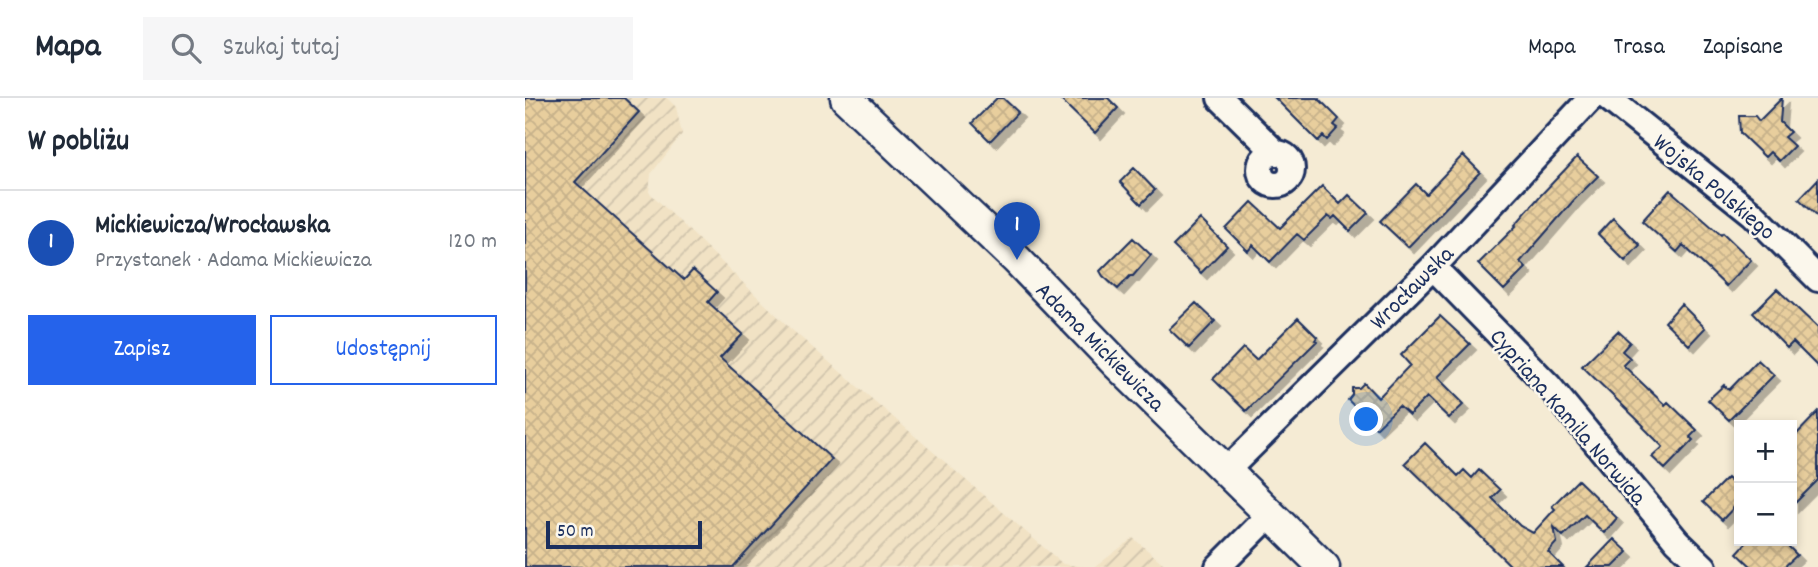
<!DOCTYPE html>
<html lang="pl">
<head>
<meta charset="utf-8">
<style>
  :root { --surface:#fff; --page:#f6f6f7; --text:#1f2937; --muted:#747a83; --line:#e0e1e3; --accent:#2563eb }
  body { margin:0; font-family:Dekko,sans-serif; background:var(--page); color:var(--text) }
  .controls { position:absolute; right:21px; bottom:21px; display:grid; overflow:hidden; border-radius:0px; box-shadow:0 4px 10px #0003 }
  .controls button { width:63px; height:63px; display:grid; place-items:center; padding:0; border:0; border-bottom:2px solid var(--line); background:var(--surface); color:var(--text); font:35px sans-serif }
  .scale { position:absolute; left:21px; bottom:18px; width:156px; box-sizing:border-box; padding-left:7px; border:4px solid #1b2f5e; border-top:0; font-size:19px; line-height:24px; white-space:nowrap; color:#1b2f5e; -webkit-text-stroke:5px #fbf7ec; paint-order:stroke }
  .you { position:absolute; left:842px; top:322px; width:24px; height:24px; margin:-18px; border:5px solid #fff; border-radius:50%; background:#1a73e8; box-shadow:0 0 0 10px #1a73e833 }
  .badge { display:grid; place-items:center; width:46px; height:46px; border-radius:50%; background:var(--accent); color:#fff; font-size:23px; font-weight:700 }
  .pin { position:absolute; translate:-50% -58px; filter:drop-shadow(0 2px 4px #0008) }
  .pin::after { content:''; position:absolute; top:37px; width:24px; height:21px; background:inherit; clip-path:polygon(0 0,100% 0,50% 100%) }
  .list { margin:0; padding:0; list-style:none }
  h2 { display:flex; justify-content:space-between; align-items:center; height:91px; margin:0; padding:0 28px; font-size:30px }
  h2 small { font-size:23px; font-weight:400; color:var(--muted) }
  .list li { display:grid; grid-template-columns:46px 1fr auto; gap:21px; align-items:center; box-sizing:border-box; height:105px; padding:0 28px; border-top:2px solid var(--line) }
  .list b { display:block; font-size:26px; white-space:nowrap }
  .list p { margin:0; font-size:23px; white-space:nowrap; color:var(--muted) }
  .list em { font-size:23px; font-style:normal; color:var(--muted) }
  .actions { display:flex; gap:14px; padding:21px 28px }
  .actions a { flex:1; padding:16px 0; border:2px solid var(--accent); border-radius:0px; text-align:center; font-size:24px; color:var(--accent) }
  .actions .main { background:var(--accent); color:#fff }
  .icon { flex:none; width:38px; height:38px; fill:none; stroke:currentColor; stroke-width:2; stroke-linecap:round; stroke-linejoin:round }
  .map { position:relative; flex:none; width:1293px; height:469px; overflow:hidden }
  header { display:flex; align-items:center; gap:42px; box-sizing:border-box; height:98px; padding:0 35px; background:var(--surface); border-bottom:2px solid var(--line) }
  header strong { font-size:33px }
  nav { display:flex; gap:38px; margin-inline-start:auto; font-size:24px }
  .search { width:490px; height:63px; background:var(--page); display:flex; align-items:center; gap:18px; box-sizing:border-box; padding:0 24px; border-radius:0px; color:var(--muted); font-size:26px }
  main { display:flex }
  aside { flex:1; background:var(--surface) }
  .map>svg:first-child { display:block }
  .industrial { fill:url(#industrial-furrows) }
  .building { fill:url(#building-cross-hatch); stroke:#1b2f5e; stroke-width:2; filter:url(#shadow) }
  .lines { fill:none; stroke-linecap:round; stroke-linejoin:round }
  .minor-casing { stroke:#1b2f5e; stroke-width:30 }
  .tertiary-casing { stroke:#1b2f5e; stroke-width:35 }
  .minor { stroke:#fbf7ec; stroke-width:24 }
  .tertiary { stroke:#fbf7ec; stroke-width:30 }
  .labels { text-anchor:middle; stroke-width:5; stroke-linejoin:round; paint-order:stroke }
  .street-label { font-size:24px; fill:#1b2f5e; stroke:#fbf7ec }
</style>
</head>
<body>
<header>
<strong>Mapa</strong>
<div class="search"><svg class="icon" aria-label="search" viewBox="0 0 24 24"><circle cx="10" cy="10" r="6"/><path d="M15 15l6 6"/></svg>Szukaj tutaj</div>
<nav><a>Mapa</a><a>Trasa</a><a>Zapisane</a></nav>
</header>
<main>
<aside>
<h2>W pobliżu<small></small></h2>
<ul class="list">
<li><span class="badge" style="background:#1a4fb4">1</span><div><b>Mickiewicza/Wrocławska</b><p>Przystanek · Adama Mickiewicza</p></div><em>120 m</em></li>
</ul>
<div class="actions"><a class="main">Zapisz</a><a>Udostępnij</a></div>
</aside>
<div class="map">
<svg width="1293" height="469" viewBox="0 0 1293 469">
  <defs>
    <pattern id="industrial-furrows" width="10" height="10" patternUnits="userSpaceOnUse" patternTransform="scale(1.75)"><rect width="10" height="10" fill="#f1e2c4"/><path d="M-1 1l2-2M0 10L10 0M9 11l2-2" fill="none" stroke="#cec2ab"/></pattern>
    <pattern id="building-cross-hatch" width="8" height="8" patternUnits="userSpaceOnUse" patternTransform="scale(1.75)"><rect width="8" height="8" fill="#e8ce9d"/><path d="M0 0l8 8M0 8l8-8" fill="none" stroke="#c6b18a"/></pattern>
    <filter id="shadow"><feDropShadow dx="6" dy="6" stdDeviation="0" flood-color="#0004"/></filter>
  </defs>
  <rect width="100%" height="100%" fill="#f5ebd4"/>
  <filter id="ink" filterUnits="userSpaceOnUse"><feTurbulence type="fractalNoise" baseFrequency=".0143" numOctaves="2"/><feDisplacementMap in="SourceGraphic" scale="14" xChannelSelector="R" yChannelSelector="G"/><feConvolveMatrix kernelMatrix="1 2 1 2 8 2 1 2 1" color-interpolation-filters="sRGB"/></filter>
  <g filter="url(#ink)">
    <path class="industrial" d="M 0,0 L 142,0 L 151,9 L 157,36 L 126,76 L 124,94 L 266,231 L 538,466 L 560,469 L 0,469 Z
      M 608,440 L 639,466 L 637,469 L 570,469 Z"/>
    <path class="building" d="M 0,0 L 99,0 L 114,14 L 50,84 L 159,182 L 168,172 L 192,194 L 183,204 L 218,236 L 195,260 L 307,361 L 208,469 L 0,469 Z
      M 472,0 L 478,0 L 493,14 L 465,43 L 447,25 Z
      M 534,0 L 583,0 L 593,10 L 570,35 Z
      M 750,0 L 793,0 L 814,21 L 809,27 L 813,30 L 802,42 L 798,38 L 793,43 Z
      M 1257,0 L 1255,24 L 1265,34 L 1259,39 L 1269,48 L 1254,63 L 1245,54 L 1240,59 L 1215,35 L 1214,18 L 1230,18 L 1234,23 Z
      M 938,57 L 955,74 L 883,149 L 855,123 L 891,86 L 901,96 Z
      M 1052,59 L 1073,78 L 1049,102 L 995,164 L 1001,170 L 979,192 L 953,166 L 991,128 L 990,127 L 1015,98 Z
      M 609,70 L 630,92 L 616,106 L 595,84 Z
      M 1293,81 L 1293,119 L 1274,101 Z
      M 797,88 L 815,106 L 824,97 L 843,115 L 825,133 L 810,118 L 807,121 L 803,118 L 779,142 L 772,136 L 745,164 L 728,147 L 723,153 L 701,131 L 727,104 L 755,130 Z
      M 1145,92 L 1196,137 L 1198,135 L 1226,162 L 1201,188 L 1158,147 L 1152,154 L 1117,123 Z
      M 1088,120 L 1115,147 L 1100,163 L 1073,136 Z
      M 675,121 L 702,148 L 676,175 L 648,148 Z
      M 608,140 L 626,157 L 608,178 L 605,178 L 593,191 L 578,178 L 575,173 Z
      M 1252,191 L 1293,230 L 1293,269 L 1268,244 L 1262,250 L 1228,215 Z
      M 671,205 L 690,223 L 664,250 L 644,231 Z
      M 1156,206 L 1180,230 L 1164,247 L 1140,224 Z
      M 915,218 L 945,246 L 912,279 L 939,306 L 924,320 L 902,299 L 884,317 L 874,308 L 851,330 L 823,302 L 827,297 L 827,290 L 834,290 L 839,285 L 853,300 L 885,267 L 876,257 Z
      M 773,220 L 792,239 L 790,242 L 792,243 L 721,313 L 688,281 L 718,250 L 731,262 Z
      M 1093,233 L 1105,244 L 1097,253 L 1105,260 L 1098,267 L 1140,307 L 1143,304 L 1172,332 L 1165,339 L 1168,342 L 1140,371 L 1127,359 L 1138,349 L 1118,329 L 1119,328 L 1057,268 Z
      M 1233,262 L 1249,277 L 1204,322 L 1183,302 L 1199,287 L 1204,292 Z
      M 1293,314 L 1293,382 L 1267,408 L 1267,341 Z
      M 900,345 L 933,378 L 939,372 L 947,380 L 954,372 L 975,392 L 967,400 L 995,428 L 1008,435 L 1030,411 L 1027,408 L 1053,382 L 1092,420 L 1079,435 L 1060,417 L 1038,438 L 1029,429 L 1032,444 L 1023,454 L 1038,469 L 987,469 L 880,365 Z
      M 1202,380 L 1214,391 L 1214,404 L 1197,422 L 1178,404 Z
      M 1089,441 L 1103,454 L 1088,469 L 1062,469 Z
      M 1223,443 L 1258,443 L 1272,457 L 1259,469 L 1227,469 L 1212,455 Z"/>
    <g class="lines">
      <g class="minor-casing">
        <path id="minor" d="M 695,0 L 751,55
          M 1083,0 L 1228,116 L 1293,181
          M735 71a16 16 0 1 1 32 0a16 16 0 1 1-32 0Z
          M 908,169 L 1024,288 L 1152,443 L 1179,469
          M 701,373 L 908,169 L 1066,0
          M 693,469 L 746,416"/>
      </g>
      <g class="tertiary-casing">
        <path id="tertiary" d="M 321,0 L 492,162 L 593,267 L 799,469"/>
      </g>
      <use href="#minor" class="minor"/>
      <use href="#tertiary" class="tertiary"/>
    </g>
  </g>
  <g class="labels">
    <g class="street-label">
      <text transform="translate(1190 88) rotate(40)" y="8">Wojska Polskiego</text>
      <text transform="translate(886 189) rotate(-45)" y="8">Wrocławska</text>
      <text transform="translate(576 248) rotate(45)" y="8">Adama Mickiewicza</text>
      <text transform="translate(1044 318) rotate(49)" y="8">Cypriana Kamila Norwida</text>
    </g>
  </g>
</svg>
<div class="controls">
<button>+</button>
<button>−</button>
</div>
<div class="scale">50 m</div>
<div class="you"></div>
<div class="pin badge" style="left:492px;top:162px;background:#1a4fb4">1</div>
</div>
</main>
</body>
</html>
